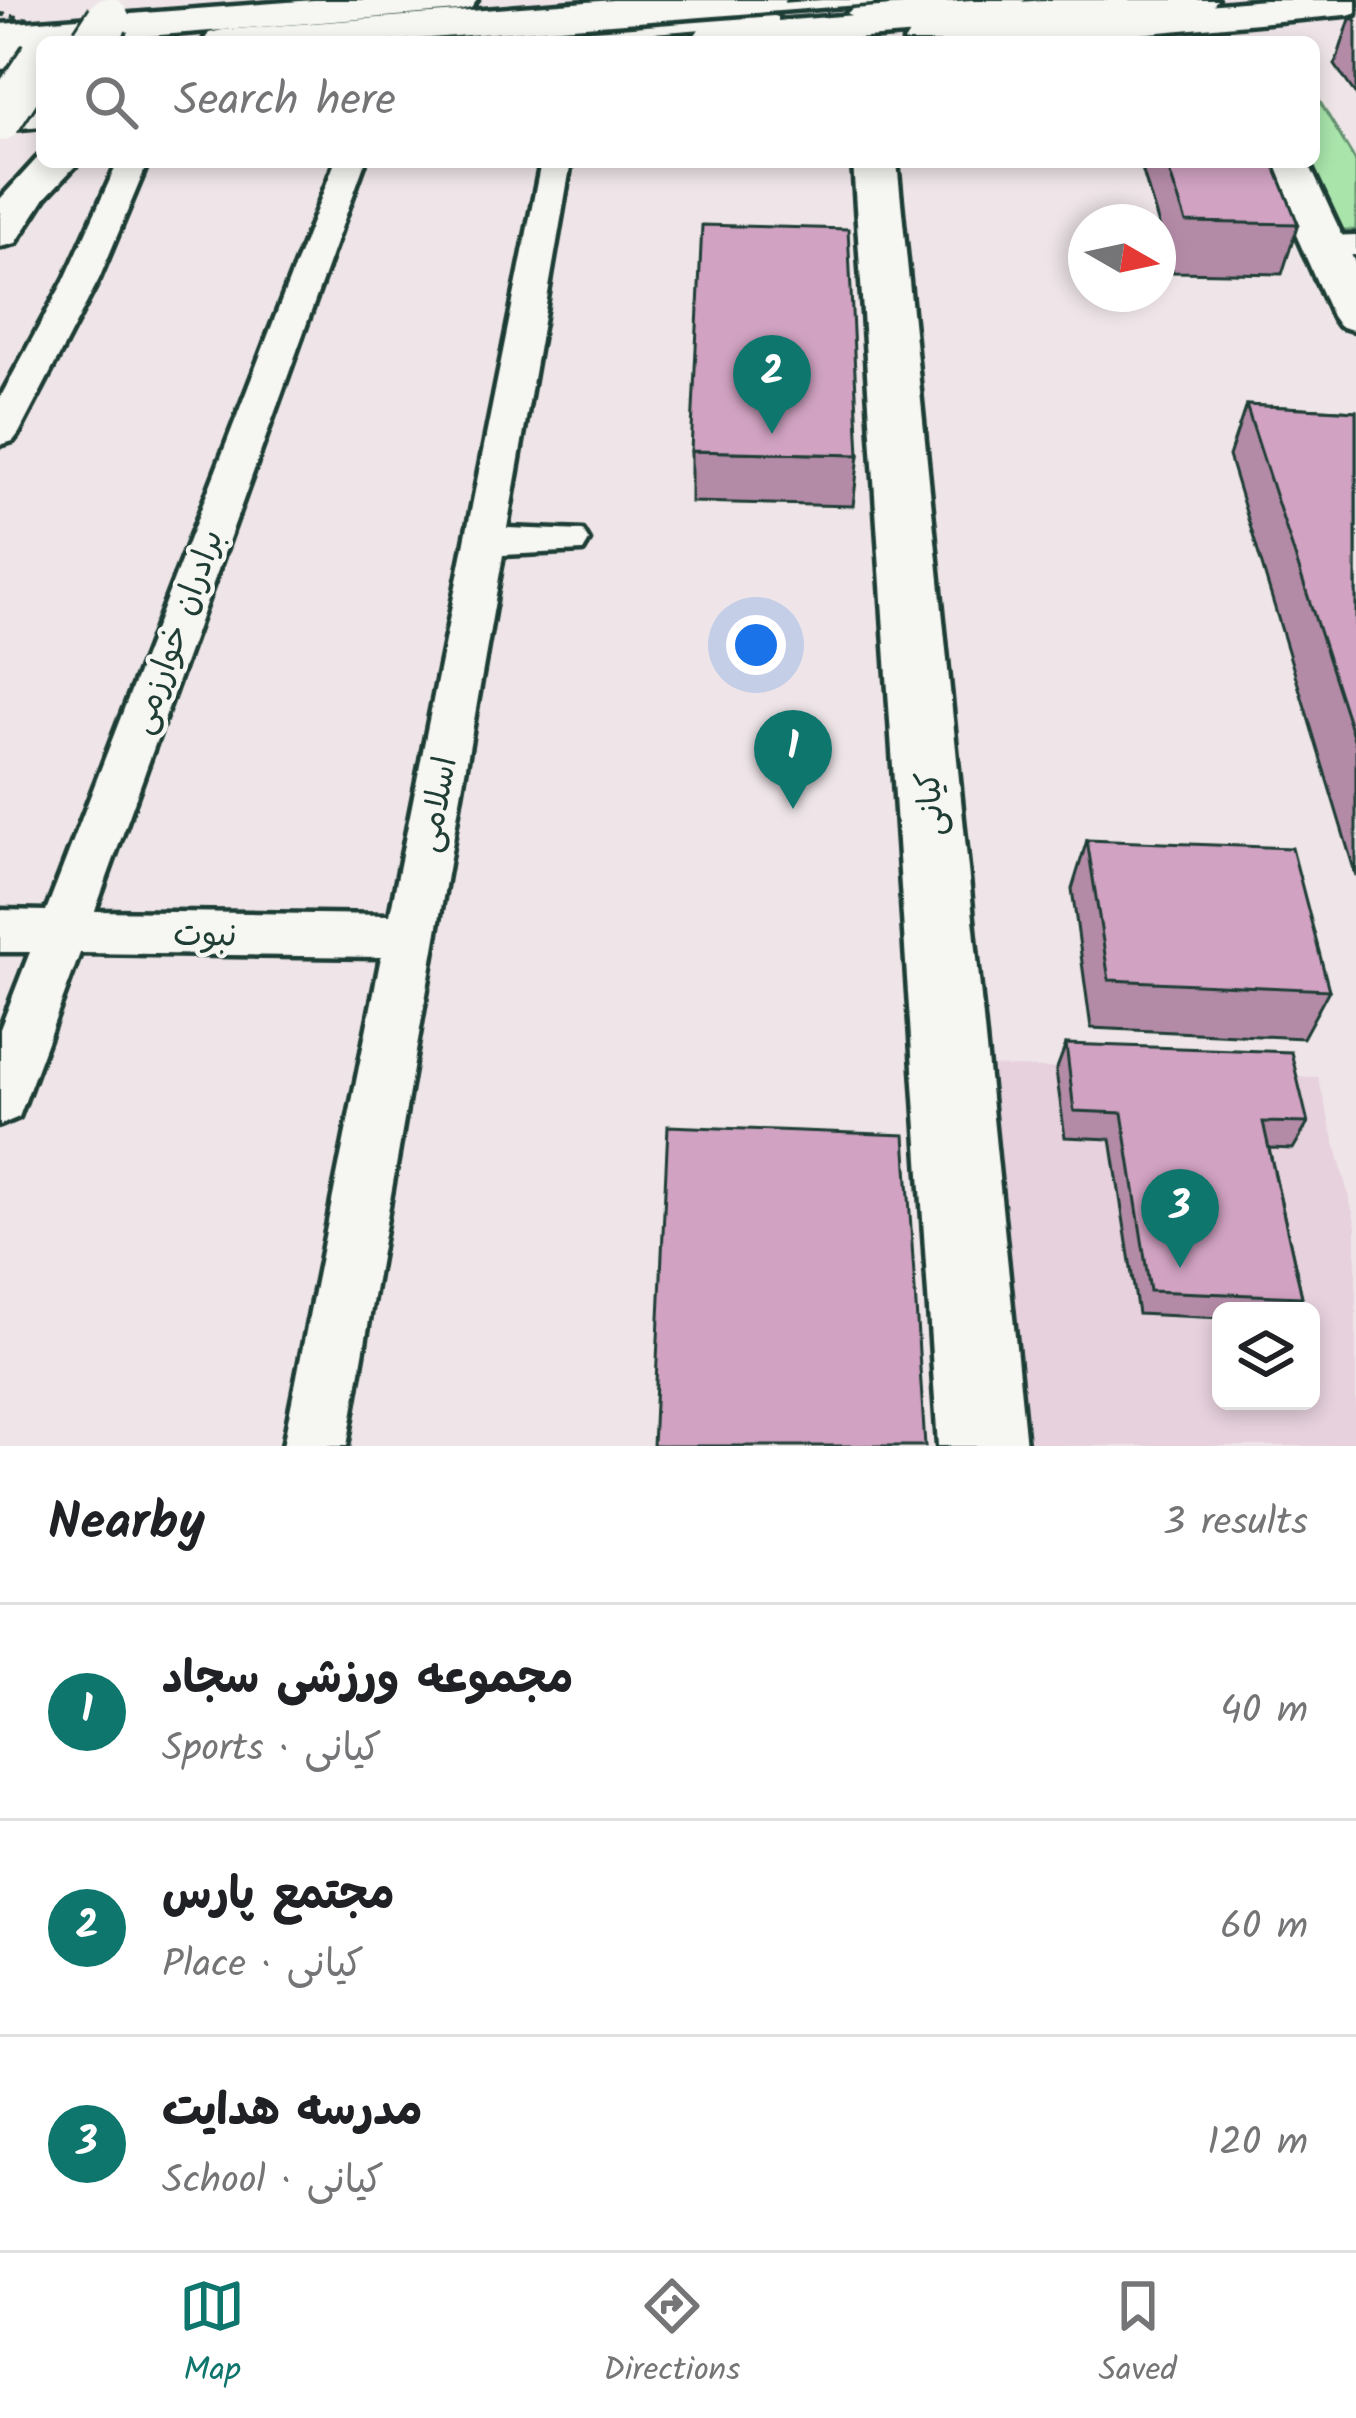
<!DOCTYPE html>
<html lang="en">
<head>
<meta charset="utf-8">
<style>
  :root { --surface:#fff; --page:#f6f6f6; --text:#202124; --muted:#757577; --line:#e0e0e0; --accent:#0f766e }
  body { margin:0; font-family:Kalam,"Playpen Sans Arabic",sans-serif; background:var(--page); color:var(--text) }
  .controls { position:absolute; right:36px; bottom:36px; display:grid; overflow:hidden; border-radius:18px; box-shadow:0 6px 18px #0003 }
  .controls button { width:108px; height:108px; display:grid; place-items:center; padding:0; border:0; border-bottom:3px solid var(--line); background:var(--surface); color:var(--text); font:60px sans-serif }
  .compass { position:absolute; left:1068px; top:204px; width:108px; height:108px; border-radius:50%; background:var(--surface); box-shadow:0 6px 18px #0003; rotate:99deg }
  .you { position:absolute; left:756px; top:645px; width:42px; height:42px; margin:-30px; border:9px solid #fff; border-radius:50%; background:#1a73e8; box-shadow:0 0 0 18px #1a73e833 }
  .badge { display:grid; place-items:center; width:78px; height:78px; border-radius:50%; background:var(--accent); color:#fff; font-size:39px; font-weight:700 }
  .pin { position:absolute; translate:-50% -99px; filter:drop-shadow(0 3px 6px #0008) }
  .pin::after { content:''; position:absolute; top:63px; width:42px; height:36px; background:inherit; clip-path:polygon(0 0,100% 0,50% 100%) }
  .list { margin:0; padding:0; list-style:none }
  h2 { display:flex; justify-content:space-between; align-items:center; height:156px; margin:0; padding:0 48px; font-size:51px }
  h2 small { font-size:39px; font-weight:400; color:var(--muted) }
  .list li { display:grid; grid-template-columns:78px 1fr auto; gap:36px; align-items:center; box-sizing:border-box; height:216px; padding:0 48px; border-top:3px solid var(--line) }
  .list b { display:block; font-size:45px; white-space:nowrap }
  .list p { margin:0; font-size:39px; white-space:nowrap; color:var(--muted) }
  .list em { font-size:39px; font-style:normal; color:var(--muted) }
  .icon { flex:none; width:66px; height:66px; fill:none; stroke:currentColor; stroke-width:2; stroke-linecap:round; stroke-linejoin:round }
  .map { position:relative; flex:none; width:1356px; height:1446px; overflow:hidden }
  .search { position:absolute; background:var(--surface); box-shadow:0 6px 18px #0003; left:36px; right:36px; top:36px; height:132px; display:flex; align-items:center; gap:30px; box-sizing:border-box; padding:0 42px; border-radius:18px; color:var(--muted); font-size:45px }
  .sheet { height:804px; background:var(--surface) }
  nav { display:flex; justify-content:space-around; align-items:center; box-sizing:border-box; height:168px; border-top:3px solid var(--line); background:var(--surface); font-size:33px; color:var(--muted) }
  nav a { display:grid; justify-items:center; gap:6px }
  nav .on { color:var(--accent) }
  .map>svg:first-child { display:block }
  .built { fill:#e6d1dd; fill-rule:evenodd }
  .green { fill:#a9e5ab; stroke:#649170; stroke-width:3 }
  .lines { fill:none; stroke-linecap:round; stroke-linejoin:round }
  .lane-casing { stroke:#1f3d34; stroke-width:9 }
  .street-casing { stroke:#1f3d34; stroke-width:9 }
  .secondary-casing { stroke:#1f3d34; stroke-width:9 }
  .highway-casing { stroke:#1f3d34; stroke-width:9 }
  .lane { fill:#f6f6f2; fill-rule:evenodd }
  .street { fill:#f6f6f2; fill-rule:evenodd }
  .secondary { fill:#f6f6f2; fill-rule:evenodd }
  .highway { fill:#f6f6f2; fill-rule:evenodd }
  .secondary-bridge-casing { stroke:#1f3d34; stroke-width:48; stroke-linecap:butt }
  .path-bridge { stroke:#1f3d34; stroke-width:4.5; stroke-dasharray:6 6; stroke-linecap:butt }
  .secondary-bridge { stroke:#f6f6f2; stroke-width:42 }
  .wall { fill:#b48ba7; stroke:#1f3d34; stroke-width:3 }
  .building { fill:#d1a2c2; stroke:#1f3d34; stroke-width:3 }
  .labels { text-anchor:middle; stroke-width:9; stroke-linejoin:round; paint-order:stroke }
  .street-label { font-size:33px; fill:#1f3d34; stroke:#f6f6f2 }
</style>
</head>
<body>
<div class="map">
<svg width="1356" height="1446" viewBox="0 0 1356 1446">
  <rect width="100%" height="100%" fill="#efe5e8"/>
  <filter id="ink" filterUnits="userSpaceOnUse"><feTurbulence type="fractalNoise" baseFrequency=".00833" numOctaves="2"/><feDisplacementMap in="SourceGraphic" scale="24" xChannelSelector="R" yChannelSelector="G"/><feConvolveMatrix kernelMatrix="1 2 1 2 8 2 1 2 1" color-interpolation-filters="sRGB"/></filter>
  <g filter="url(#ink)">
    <path class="built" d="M 984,1066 L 1318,1077 L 1356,1225 L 1356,1446 L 1021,1446 ZM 1221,1311 L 1311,1311 L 1311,1401 L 1221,1401 Z"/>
    <path class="green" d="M 1314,92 L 1356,162 L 1356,230 L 1340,230 L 1310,162 L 1314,162 Z"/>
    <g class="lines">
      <g class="lane-casing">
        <path id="lane" d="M 822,0 L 878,0 L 872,4 L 753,13 L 747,9 L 753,5 Z
          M 971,0 L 1025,0 L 1019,4 L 853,17 L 847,13 L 853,9 Z
          M 774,16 L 778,17 L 778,23 L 542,42 L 487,42 L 493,38 Z"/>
      </g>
      <g class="street-casing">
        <path id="street" d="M 118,162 L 148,162 L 99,279 L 19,433 L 13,441 L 0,445 L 0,398 L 65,279 Z
          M 335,162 L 365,162 L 95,911 L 390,915 L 541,162 L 571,162 L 507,528 L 583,531 L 589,541 L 583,551 L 503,555 L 347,1446 L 283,1446 L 381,957 L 80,953 L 19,1117 L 0,1125 L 0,1029 L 30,952 L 0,952 L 0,910 L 46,911 Z
          M 1356,235 L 1356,255 L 1324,256 L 1308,246 L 1324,236 Z"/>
      </g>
      <g class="secondary-casing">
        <path id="secondary" d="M 314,0 L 477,0 L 471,8 L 458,11 L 0,48 L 0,24 Z
          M 1264,0 L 1356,0 L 1356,14 L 1051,42 L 904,42 L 909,34 L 923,30 Z
          M 42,102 L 42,126 L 0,130 L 0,106 Z
          M 42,153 L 42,162 L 79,162 L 45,198 L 16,243 L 0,247 L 0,199 Z
          M 853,162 L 897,162 L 1026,1446 L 938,1446 Z
          M 1264,162 L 1308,162 L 1356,265 L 1356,331 L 1339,326 L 1332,316 Z"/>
      </g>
      <g class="highway-casing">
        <path id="highway" d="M 613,0 L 786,0 L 780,8 L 766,12 L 379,42 L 203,42 L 209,33 L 223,30 Z
          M 1046,0 L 1217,0 L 1211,8 L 1197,12 L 816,42 L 696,42 L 693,38 L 699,29 L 713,26 Z
          M 43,42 L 42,66 L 0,69 L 0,45 Z"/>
      </g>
      <use href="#lane" class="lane"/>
      <use href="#street" class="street"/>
      <use href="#secondary" class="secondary"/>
      <use href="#highway" class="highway"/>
      <g class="secondary-bridge-casing">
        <path id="secondary-bridge" d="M 93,42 L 108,19
          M 0,120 L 42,56"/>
      </g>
      <path class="path-bridge" d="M 0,14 L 28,19"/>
      <use href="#secondary-bridge" class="secondary-bridge"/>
    </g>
    <path class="wall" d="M 1350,19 L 1356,19 L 1356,95 L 1335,65 Z
      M 1140,162 L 1273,162 L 1298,224 L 1282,274 L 1173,272 Z
      M 1246,405 L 1356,411 L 1356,876 L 1229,456 Z
      M 691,451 L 859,455 L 853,506 L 691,502 Z
      M 1087,840 L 1329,990 L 1303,1038 L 1091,1028 L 1072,889 Z
      M 1066,1044 L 1308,1123 L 1293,1149 L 1269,1148 L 1302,1297 L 1292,1311 L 1221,1311 L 1221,1318 L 1138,1314 L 1111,1139 L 1065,1137 L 1056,1071 Z"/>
    <path class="building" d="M 1166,162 L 1273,162 L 1298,224 L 1186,222 Z
      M 702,225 L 848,229 L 859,455 L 691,451 Z
      M 1246,405 L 1356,411 L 1356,745 Z
      M 1087,840 L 1292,848 L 1329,990 L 1109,980 Z
      M 1066,1044 L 1291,1052 L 1308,1123 L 1263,1122 L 1302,1297 L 1150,1291 L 1122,1113 L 1074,1111 Z
      M 668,1126 L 905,1135 L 925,1446 L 653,1446 Z"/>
  </g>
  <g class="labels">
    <g class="street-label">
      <text transform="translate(175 631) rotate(-70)" y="12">برادران خوارزمی</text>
      <text transform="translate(435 804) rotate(-79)" y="12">اسلامی</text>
      <text transform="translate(929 804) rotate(-95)" y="12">کیانی</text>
      <text transform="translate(205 933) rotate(1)" y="12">نبوت</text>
    </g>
  </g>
</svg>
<div class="controls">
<button><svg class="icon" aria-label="layers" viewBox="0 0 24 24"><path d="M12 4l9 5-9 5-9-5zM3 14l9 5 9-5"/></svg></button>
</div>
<svg class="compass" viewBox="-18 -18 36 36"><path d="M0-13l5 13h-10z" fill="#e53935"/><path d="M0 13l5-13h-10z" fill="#757577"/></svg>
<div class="you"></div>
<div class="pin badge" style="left:793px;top:809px">1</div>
<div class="pin badge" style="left:772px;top:434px">2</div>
<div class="pin badge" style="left:1180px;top:1268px">3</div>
<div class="search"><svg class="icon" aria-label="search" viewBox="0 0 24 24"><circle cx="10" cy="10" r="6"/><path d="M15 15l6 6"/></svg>Search here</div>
</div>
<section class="sheet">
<h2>Nearby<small>3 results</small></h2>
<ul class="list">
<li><span class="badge">1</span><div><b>مجموعه ورزشی سجاد</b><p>Sports · کیانی</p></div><em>40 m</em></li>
<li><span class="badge">2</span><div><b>مجتمع پارس</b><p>Place · کیانی</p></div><em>60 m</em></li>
<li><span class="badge">3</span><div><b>مدرسه هدایت</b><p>School · کیانی</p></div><em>120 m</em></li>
</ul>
</section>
<nav>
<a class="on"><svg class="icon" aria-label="map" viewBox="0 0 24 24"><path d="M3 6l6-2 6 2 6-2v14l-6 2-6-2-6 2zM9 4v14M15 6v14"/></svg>Map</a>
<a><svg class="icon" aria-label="directions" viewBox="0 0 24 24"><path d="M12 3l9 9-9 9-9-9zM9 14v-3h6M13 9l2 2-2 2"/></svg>Directions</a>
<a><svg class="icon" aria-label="saved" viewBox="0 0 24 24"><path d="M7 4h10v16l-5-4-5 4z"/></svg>Saved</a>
</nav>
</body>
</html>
